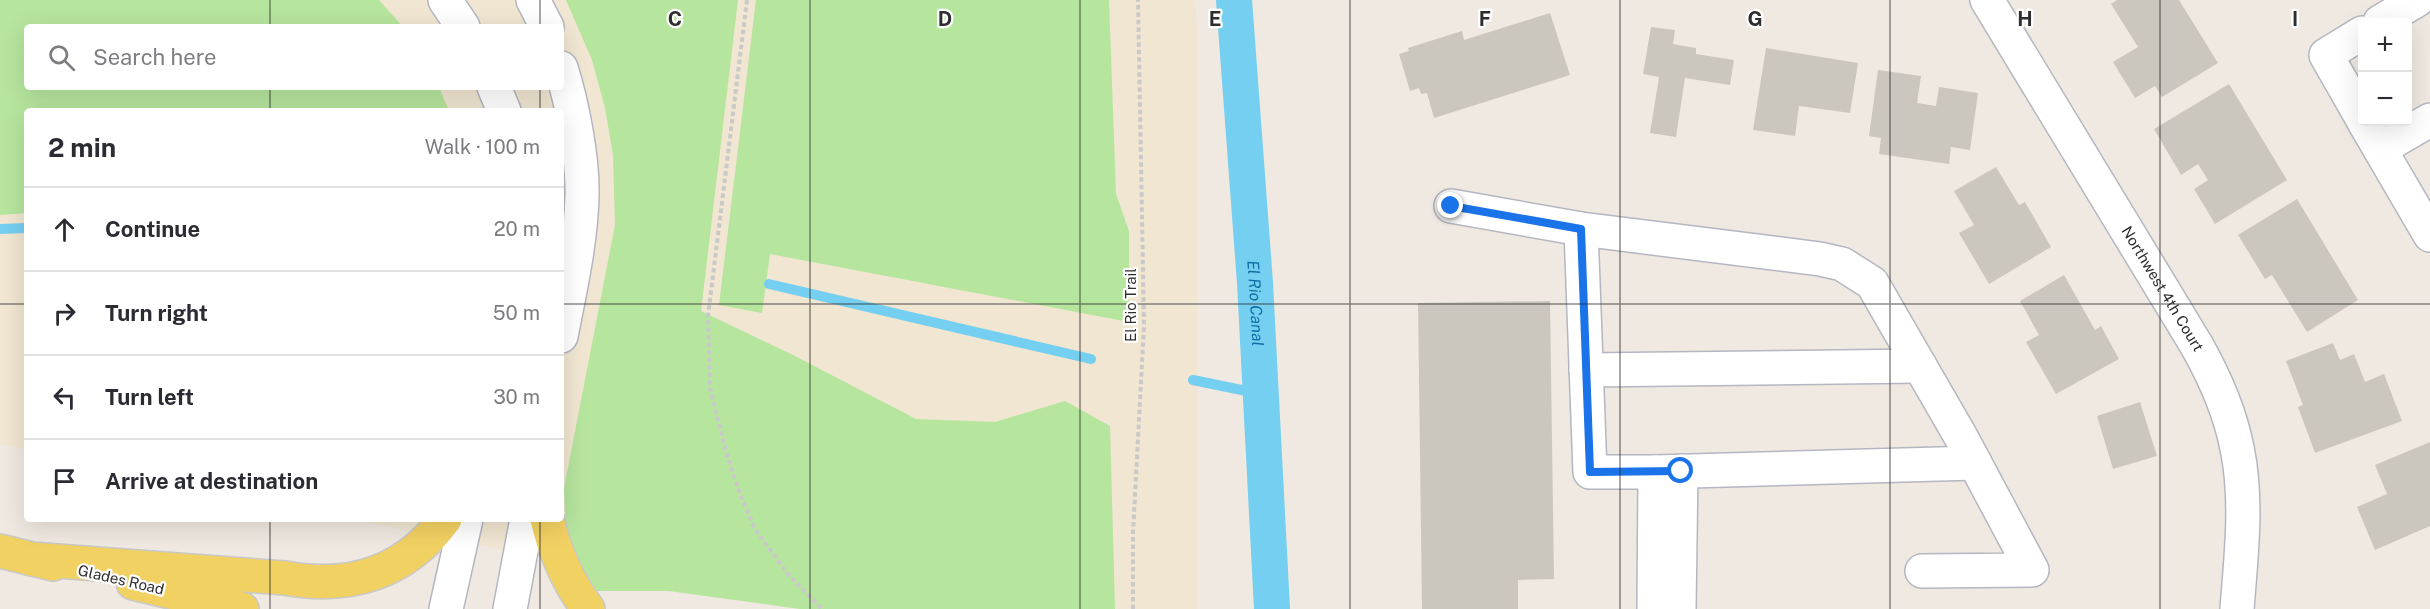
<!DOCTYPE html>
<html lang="en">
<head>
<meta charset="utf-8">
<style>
  :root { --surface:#fff; --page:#f2f2f3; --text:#2b2b33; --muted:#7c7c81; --line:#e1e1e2 }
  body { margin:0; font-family:"Public Sans",sans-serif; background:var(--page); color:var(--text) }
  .controls { position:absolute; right:18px; top:18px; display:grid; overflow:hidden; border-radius:6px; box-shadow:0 6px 24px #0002 }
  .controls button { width:54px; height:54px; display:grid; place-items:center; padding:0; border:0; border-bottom:2px solid var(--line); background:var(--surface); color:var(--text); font:30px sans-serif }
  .stop { position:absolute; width:18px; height:18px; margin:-14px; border:4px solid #1a73e8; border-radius:50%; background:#fff }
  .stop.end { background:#1a73e8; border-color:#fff; box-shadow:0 2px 6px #0008 }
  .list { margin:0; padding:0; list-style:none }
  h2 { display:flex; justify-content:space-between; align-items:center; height:78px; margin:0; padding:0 24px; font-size:26px }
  h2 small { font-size:20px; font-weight:400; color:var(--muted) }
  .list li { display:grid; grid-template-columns:39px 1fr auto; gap:18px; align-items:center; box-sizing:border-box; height:84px; padding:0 24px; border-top:2px solid var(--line) }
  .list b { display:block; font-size:22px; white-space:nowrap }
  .list em { font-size:20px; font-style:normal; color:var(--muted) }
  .icon { flex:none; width:33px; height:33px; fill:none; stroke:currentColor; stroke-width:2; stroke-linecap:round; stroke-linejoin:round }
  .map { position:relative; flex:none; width:2430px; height:609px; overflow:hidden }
  .search { position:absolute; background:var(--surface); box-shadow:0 6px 24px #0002; left:24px; top:24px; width:540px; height:66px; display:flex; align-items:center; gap:15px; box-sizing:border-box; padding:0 21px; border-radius:6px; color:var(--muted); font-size:22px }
  .panel { position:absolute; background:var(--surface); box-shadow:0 6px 24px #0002; left:24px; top:108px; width:540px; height:414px; border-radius:6px }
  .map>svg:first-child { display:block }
  .education { fill:#f0e6d1; fill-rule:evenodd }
  .green { fill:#b6e59e }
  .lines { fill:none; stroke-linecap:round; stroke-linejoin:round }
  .stream { stroke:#75cff0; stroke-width:10 }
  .canal { stroke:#75cff0; stroke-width:36 }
  .building { fill:#cbc7bf }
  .minor-casing { stroke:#b4b7c1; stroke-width:36 }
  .major-casing { stroke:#c9c9c9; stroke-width:36 }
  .path { stroke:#c9c9c9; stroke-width:4; stroke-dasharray:4.5 3; stroke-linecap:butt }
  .minor { stroke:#fff; stroke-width:33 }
  .major { stroke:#f2d163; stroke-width:33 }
  .route { stroke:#1a73e8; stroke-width:8 }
  .grid { fill:none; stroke:#2e2e2e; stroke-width:1.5; stroke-opacity:0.55 }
  .labels { text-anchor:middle; stroke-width:4.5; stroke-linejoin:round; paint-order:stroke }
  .street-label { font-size:15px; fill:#2e2e2e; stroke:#fff }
  .water-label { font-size:16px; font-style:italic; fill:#0d6fa3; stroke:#fff }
  .grid-label { font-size:20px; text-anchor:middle; font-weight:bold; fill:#2e2e2e; stroke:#fff; stroke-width:4.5; stroke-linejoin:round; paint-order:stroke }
</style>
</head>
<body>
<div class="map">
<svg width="2430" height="609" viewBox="0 0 2430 609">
  <rect width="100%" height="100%" fill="#efe9e1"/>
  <path class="education" d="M 0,0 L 1195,0 L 1197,28 L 1198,609 L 800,609 L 350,519 L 561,519 L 561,111 L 27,111 L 27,450 L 0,444 ZM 27,27 L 561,27 L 561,87 L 27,87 Z"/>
  <path class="green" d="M 0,0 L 379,0 L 403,27 L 27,27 L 27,87 L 439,87 L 449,111 L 27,111 L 27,213 L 0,215 Z
    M 566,0 L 738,0 L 701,311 L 793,355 L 916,419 L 995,422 L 1065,401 L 1110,426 L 1115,609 L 800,609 L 669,591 L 597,591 L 574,557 L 566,532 L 564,488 L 615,225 L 613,155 L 605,108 L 592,60 Z
    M 756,0 L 1109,0 L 1116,194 L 1129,231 L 1129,322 L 770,254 L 762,313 L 719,305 Z"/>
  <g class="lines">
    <path class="stream" d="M 0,229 L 27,228
      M 769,284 L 1091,359
      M 1193,380 L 1261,394"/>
    <path class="canal" id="s1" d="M 1234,0 L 1255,283 L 1272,609"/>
  </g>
  <path class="building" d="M 2117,0 L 2179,0 L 2218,63 L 2162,97 L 2155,86 L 2135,98 L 2113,62 L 2138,47 L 2111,4 Z
    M 1550,13 L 1570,75 L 1434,118 L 1427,93 L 1421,94 L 1419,88 L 1410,91 L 1399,54 L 1409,51 L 1408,48 L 1462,31 L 1464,40 Z
    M 1651,27 L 1675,30 L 1673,44 L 1696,48 L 1696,54 L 1734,60 L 1730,85 L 1685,78 L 1676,137 L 1650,133 L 1659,77 L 1643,74 Z
    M 1766,48 L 1858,63 L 1850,113 L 1799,106 L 1795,136 L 1753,130 Z
    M 1878,70 L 1921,76 L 1917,103 L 1936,106 L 1939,87 L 1978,93 L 1970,150 L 1951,147 L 1949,164 L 1879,154 L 1881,138 L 1869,136 Z
    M 2229,84 L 2287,180 L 2215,224 L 2194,189 L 2208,180 L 2198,164 L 2181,175 L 2154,129 Z
    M 1996,167 L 2019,205 L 2025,202 L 2051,247 L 1989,284 L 1959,233 L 1974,225 L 1954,191 Z
    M 2297,199 L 2358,300 L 2307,332 L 2272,275 L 2265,279 L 2238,235 Z
    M 2064,275 L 2095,330 L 2101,326 L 2119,359 L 2056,394 L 2026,342 L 2039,335 L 2020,301 Z
    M 1550,301 L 1554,579 L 1518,580 L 1518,609 L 1422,609 L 1418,303 Z
    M 2333,343 L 2340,360 L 2354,354 L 2365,382 L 2384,374 L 2402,421 L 2315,453 L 2298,407 L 2303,405 L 2286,361 Z
    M 2140,402 L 2157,456 L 2113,469 L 2097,416 Z
    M 2430,442 L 2430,526 L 2375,550 L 2357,507 L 2387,494 L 2375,465 Z"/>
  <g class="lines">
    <g class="minor-casing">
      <g id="minor">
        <path d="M 445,0 L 463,27"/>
        <path d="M 533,0 L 547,27"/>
        <path id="s2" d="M 1987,0 L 2197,346 C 2215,378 2230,412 2237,448 C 2248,501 2241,556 2237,609"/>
        <path d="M 2380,22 L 2417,0"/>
        <path d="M 2362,33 L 2326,55 L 2362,118"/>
        <path d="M 561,68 C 572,103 583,158 582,195 C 581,242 570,290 561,336"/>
        <path d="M 494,87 L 504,111"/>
        <path d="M 2364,122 L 2430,235"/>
        <path d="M 2380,149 L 2430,120"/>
        <path d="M 1451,206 L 1581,229 L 1820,259 L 1842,264 L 1872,283 L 1961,437 L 2032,570 L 1922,571"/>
        <path d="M 1581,229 L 1590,472 L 1655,472 L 1654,609"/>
        <path d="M 1586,370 L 1920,366"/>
        <path d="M 1655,472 L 1975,463"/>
        <path d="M 446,609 L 466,519"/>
        <path d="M 510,609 L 527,519"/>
        <path d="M 1679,609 L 1681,471"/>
      </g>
    </g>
    <g class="major-casing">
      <path id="major" d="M 547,519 C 555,553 567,581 588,609
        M 0,551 L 53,564
        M 31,559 L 285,578 C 350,590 405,573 445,519
        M 133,583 L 242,609"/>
    </g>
    <path class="path" d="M 747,0 L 708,316 L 710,388 L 727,455 L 740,494 L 755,529 L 787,573 L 822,609
      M 1133,609 L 1133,533 L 1144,326 L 1138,0"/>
    <use href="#minor" class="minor"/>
    <use href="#major" class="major"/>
  </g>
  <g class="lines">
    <path class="route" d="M 1451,206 L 1581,229 L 1590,472 L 1681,471"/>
  </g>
  <path class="grid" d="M 270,0 L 270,27M 540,0 L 540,27M 810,0 L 810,609M 1080,0 L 1080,609M 1350,0 L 1350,609M 1620,0 L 1620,609M 1890,0 L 1890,609M 2160,0 L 2160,609M 270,87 L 270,111M 540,87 L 540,111M 0,304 L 27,304M 561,304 L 2430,304M 270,519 L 270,609M 540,519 L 540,609"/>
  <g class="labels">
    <g class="street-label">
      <text dy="5" stroke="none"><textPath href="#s2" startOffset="338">Northwest 4th Court</textPath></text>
      <text transform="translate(1131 305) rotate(-90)" y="5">El Rio Trail</text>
      <text transform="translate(121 580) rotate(13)" y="5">Glades Road</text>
    </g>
    <g class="water-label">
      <text dy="6" stroke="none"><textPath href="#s1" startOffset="304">El Rio Canal</textPath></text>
    </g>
  </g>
  <g class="grid-label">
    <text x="675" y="26">C</text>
    <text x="945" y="26">D</text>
    <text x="1215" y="26">E</text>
    <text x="1485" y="26">F</text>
    <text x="1755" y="26">G</text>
    <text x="2025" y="26">H</text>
    <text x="2295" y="26">I</text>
  </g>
</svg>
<div class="controls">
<button>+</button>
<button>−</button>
</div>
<div class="stop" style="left:1681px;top:471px"></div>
<div class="stop end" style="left:1451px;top:206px"></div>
<div class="search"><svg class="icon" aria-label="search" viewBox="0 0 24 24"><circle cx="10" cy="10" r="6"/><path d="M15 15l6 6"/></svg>Search here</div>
<section class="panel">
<h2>2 min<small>Walk · 100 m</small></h2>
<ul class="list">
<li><svg class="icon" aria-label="ahead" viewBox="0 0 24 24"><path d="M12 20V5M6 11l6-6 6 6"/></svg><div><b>Continue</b></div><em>20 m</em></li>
<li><svg class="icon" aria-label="right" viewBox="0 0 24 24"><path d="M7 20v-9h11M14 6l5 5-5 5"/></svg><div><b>Turn right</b></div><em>50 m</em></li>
<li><svg class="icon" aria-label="left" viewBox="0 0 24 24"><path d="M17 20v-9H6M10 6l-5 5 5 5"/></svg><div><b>Turn left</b></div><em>30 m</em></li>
<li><svg class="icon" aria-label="arrive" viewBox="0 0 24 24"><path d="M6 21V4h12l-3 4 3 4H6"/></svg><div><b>Arrive at destination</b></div></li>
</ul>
</section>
</div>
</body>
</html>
